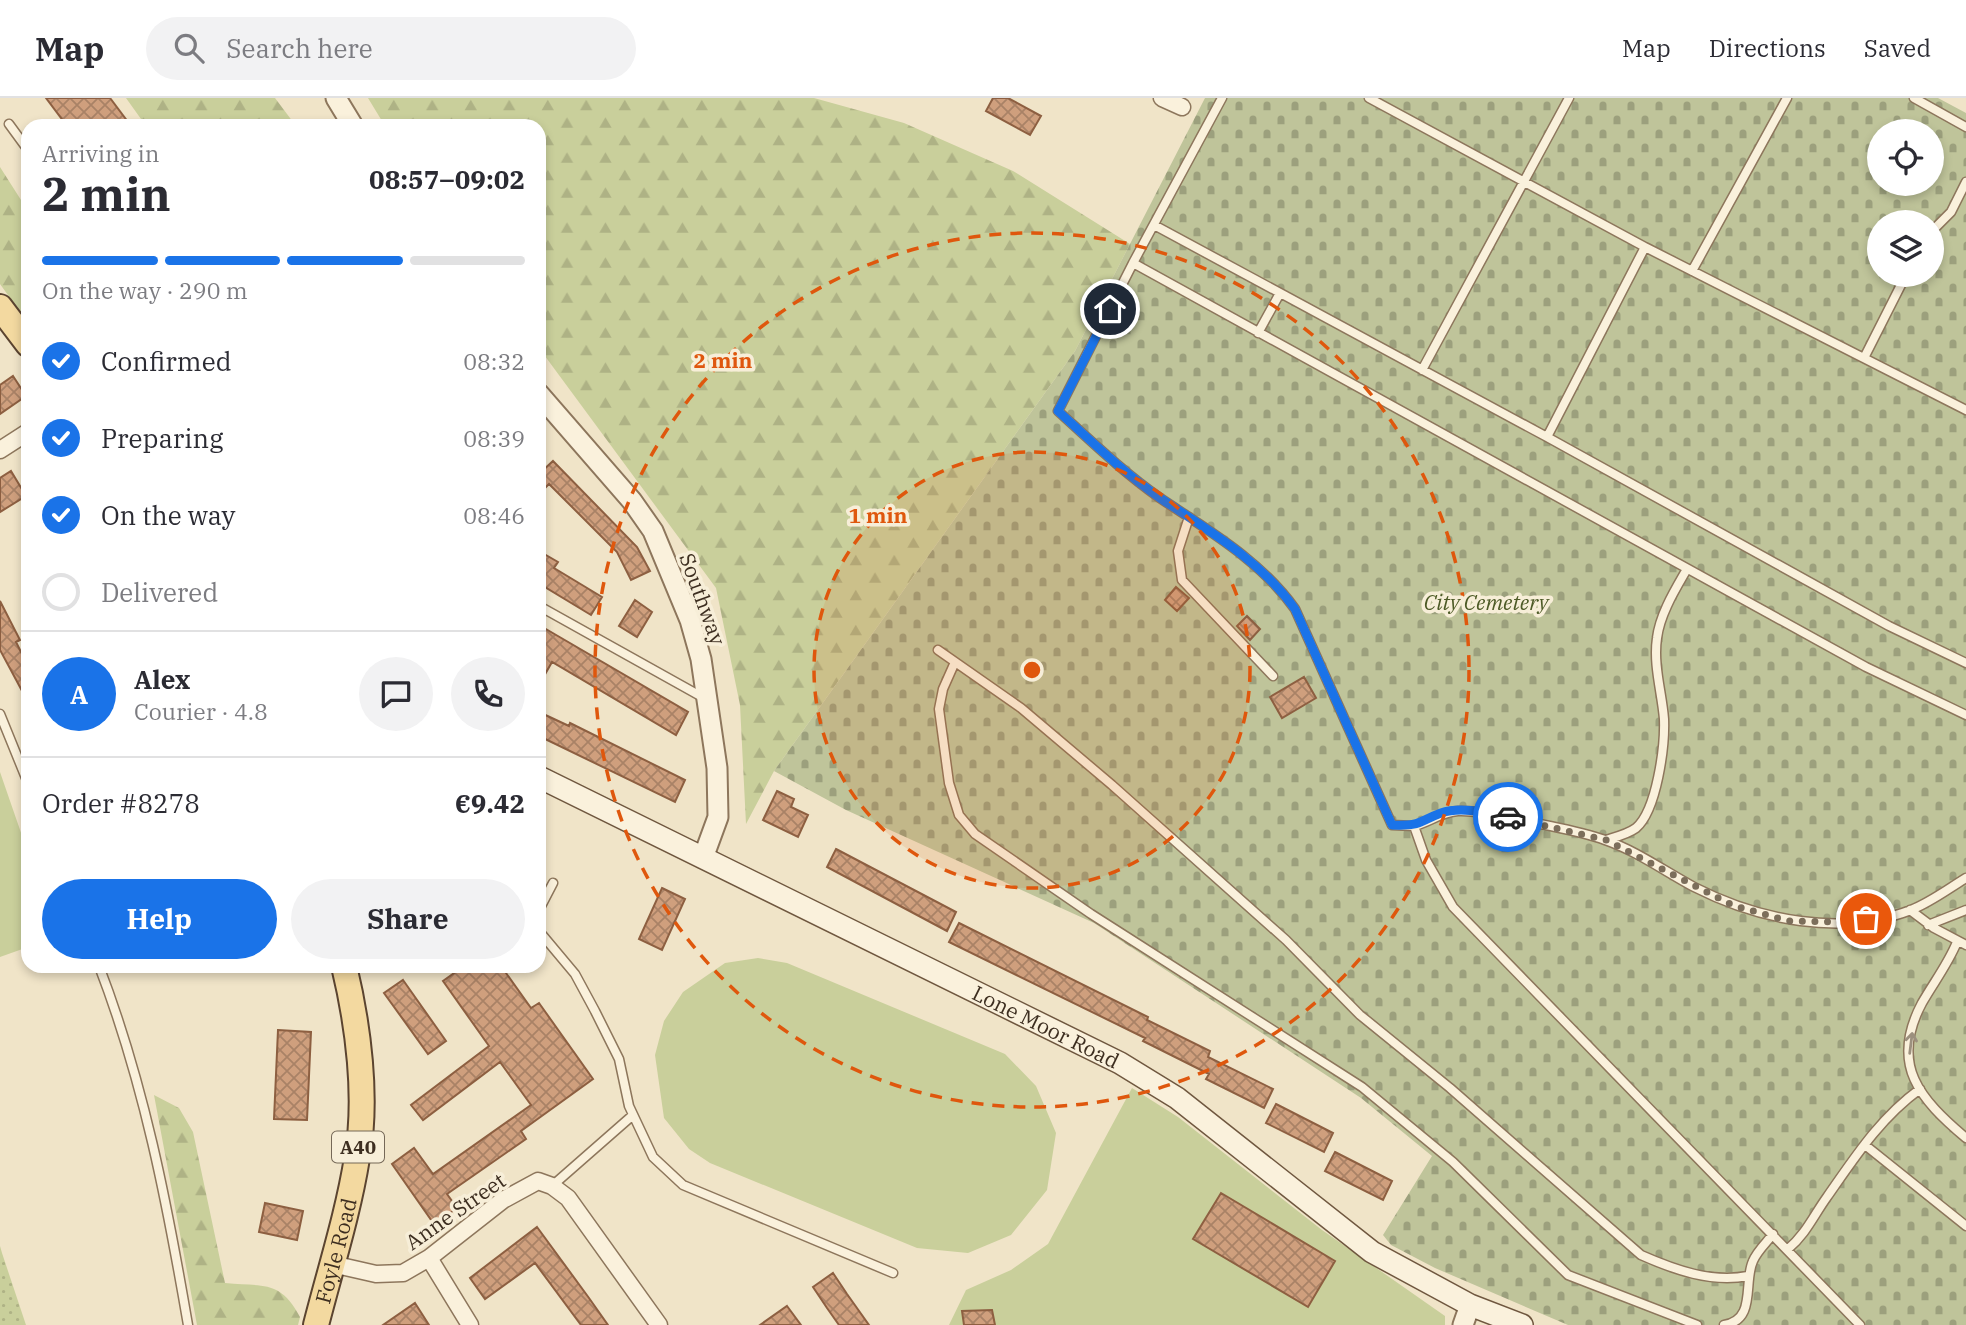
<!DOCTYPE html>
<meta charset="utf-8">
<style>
body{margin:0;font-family:"IBM Plex Serif",serif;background:#f2f2f3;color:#2b2b33;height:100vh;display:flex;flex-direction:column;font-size:26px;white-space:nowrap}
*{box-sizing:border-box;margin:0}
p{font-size:23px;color:#7c7c81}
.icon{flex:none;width:38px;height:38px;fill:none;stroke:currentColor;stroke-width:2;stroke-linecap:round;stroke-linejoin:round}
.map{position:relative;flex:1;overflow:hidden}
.side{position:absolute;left:21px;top:21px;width:525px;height:854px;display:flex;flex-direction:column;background:#fff;border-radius:21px;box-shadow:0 4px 10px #0003}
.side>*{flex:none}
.tools{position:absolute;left:1867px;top:21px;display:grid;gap:14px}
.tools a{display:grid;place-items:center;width:77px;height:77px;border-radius:50%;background:#fff;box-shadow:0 4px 10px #0003;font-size:35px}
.pin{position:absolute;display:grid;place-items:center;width:60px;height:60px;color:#fff;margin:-30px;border:4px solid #fff;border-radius:50%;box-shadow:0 2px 7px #0007}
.courier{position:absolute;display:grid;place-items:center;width:70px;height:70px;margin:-35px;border:5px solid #1a73e8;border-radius:50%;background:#fff;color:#222;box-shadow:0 2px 9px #0007}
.head em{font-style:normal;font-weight:700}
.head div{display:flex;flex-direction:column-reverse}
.head{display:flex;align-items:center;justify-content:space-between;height:119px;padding:0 21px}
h1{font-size:46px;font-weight:700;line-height:52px}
.bar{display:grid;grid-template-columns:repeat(4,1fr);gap:10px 7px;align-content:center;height:84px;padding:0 21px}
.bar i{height:9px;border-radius:5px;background:#e1e1e2}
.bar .selected{background:#1a73e8}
.bar p{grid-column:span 4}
.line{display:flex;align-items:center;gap:18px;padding:0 21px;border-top:2px solid #e1e1e2}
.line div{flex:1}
.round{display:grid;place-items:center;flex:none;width:74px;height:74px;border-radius:37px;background:#f2f2f3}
ol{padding:0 21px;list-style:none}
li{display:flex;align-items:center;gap:21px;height:77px}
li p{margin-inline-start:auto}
li .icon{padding:7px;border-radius:50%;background:#1a73e8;color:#fff;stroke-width:4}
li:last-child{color:#7c7c81}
li i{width:38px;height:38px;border:4px solid #e1e1e2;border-radius:50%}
.primary-button{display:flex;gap:14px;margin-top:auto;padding:14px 21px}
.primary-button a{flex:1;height:80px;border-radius:42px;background:#1a73e8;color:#fff;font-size:28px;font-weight:700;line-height:80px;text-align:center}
.primary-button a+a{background:#f2f2f3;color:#2b2b33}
header{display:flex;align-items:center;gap:42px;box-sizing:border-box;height:98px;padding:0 35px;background:#fff;border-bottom:2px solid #e1e1e2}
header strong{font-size:33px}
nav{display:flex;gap:38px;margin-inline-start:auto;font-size:24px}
.search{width:490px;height:63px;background:#f2f2f3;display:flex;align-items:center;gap:18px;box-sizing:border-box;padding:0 24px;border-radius:38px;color:#7c7c81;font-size:26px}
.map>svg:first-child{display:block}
</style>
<header>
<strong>Map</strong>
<div class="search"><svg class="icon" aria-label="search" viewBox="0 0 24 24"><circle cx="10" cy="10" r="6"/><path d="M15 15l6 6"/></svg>Search here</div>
<nav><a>Map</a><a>Directions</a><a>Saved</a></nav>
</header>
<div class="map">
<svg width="1966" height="1227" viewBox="0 0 1966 1227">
<defs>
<pattern id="forest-firs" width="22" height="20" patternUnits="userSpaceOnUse" patternTransform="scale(1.75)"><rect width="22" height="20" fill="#c9cf9b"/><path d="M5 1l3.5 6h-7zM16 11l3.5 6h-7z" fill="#aeb285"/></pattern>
<pattern id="cemetery-stones" width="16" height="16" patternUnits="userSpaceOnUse" patternTransform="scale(1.75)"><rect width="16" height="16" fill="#bfc49a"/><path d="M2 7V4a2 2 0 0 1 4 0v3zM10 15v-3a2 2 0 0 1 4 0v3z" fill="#9ca07d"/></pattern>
<pattern id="park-dots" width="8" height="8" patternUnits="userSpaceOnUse" patternTransform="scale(1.75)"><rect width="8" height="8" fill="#c9cf9b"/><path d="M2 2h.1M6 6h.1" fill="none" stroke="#aeb285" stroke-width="1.8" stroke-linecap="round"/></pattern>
<pattern id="building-cross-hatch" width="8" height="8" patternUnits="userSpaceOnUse" patternTransform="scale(1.75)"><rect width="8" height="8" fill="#cf9f7d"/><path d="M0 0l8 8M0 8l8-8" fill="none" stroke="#a98266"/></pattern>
</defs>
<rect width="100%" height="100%" fill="#f0e4c8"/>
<path fill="#c9cf9b" d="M0,674L28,755V849L0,859Z
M758,860L787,865L1005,956L1036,988L1056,1035L1047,1092L1011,1137L968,1155L917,1150L710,1065L689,1051L664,1020L655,957L664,923L683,894L725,865Z
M1132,990L1178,1019L1322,1132L1445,1218V1227H949L966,1192L1011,1172L1048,1146Z"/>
<path fill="url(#forest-firs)" d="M126,0H275L296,28H146Z
M368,0H814L904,25L1013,73L1130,146L1075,253L774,673L746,726L740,607L716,490L539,250V28H385Z
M0,69L28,113V225L0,186Z
M154,997L179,1010L193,1034L225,1185C263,1189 280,1181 300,1219L298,1227H197Z"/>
<path fill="url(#cemetery-stones)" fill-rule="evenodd" d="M1205,0H1938L1966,15V1227H1568L1435,1170L1391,1147L1383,1137L1432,1058L1361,1000L1094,825L846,712L774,673L1075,253ZM1880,33H1932V86H1880ZM1880,124H1932V177H1880Z"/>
<path fill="url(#park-dots)" d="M0,1148L2,1155L26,1227H0Z"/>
<path fill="url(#building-cross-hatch)" stroke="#8d5f41" stroke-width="2" d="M46,0H110L131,28H67Z
M993,0H1008L1041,18L1030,37L986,13Z
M13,278L26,298L0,316V287Z
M553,363L637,449L650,473L631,482L617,454L549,386L539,396V376Z
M11,373L26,398L0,414V380Z
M539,453L558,464L554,470L602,499L591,517L543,488L539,496Z
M1176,489L1189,500L1177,513L1165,502Z
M635,502L652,514L637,539L619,528Z
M0,503L20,542L16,544L28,568V604L0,552Z
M1247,518L1260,531L1250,542L1237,528Z
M539,527L688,614L676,637L552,564L539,587Z
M1304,579L1316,600L1282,620L1270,599Z
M539,614L569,628L570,625L685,682L675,704L539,638Z
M777,693L794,701L791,709L808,717L798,739L763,722Z
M836,751L956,814L947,833L827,769Z
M662,790L685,801L662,852L639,841Z
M959,825L1148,919L1147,922L1210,953L1208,959L1273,991L1264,1010L1206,981L1209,976L1143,943L1145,940L949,844Z
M464,868H501L531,910L539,905L593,981L521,1033L526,1041L447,1096L457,1110L434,1126L392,1066L414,1050L433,1076L531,1007L500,964L423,1022L411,1007L489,948L443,883Z
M403,882L446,943L428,956L384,895Z
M278,932L311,934L307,1022L274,1021Z
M1276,1006L1333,1035L1324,1054L1266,1025Z
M1335,1054L1392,1083L1383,1102L1325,1073Z
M1221,1095L1335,1163L1308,1209L1193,1141Z
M265,1105L303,1113L297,1142L259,1134Z
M537,1129L589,1200L608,1227H581L535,1165L485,1201L470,1180Z
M833,1175L847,1196L869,1227H839L827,1210L813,1189Z
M415,1205L429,1227H383Z
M787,1208L801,1227H760Z
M992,1212L995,1227H964L962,1213Z"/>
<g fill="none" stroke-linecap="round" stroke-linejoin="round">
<defs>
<path id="service" d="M1222,0L1133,165L1866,569L1966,617
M1369,0L1645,149L1966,312
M1914,0L1966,29
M9,26L28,52
M1154,127L1547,339L1889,528L1966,565
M1932,133L1951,114L1966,84
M1133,165L1058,313C1091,343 1123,374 1160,400C1209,433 1260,462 1295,511L1392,727L1414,728
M1692,173L1787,0
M1258,235L1280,195
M1864,260L1906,177
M1422,272L1569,0
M1547,339L1645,149
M1189,419L1178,453L1182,482L1273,578
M539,508L704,600
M938,552L1021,610L1112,687L1286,842L1360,917L1450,990L1641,1157C1675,1172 1711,1185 1748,1178
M955,564L943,591L939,611L949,685L959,717L975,736L1091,816L1362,989L1453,1064L1568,1177L1697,1227
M0,616L28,685
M1606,742C1616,739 1628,736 1636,730C1657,712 1665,648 1664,621C1662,595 1653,567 1657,540C1660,516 1675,492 1687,471
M539,812L553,785
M1910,812L1934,830L1966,847
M1928,827L1966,812
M539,833L575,876L595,913L619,961L629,1008L653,1059L683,1087L893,1175
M1957,844C1948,866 1934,884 1922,905C1889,967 1920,1001 1966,1040
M99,868C144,985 167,1105 188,1227
M1865,1047L1966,1128
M552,1088L633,1017
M1788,1151C1806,1136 1814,1117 1827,1099C1855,1059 1880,1020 1920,991
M1724,1227C1757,1222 1743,1184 1753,1163C1757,1153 1767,1144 1773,1136
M1860,1227L1453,809L1426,762L1414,728C1430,724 1441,714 1458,713C1481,712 1505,719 1527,723C1553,729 1580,733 1605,742C1637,753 1664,773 1694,789C1759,822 1841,839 1911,812C1931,804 1948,791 1966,780"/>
<path id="minor" d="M1162,0L1182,9
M0,352L28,334
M429,1160L470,1227
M332,1166L376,1176L403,1175L429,1160L503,1102L538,1083L552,1088L568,1100L659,1227"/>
<path id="tertiary" d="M336,0L353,28
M539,296L632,403L653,433L690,522L701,561L717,670L718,719L703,760
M1463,1227L1470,1207"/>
<g id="secondary">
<path id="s1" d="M539,679L1120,965L1177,1000L1372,1154L1470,1207L1522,1227"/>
</g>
<g id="primary">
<path d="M0,209L28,246"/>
<path id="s2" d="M316,1227C330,1172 348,1116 357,1060C368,1000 358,926 344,868"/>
</g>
</defs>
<use href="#service" stroke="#8d765c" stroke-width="11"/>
<use href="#minor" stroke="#8d765c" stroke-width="19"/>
<use href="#tertiary" stroke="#8d765c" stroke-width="23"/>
<use href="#secondary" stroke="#6f573f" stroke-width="24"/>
<use href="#primary" stroke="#5b4430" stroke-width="28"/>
<use href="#service" stroke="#faf1dc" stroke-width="8"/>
<use href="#minor" stroke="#faf1dc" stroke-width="16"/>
<use href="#tertiary" stroke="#faf1dc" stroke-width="19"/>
<use href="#secondary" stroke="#faf1dc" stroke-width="21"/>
<use href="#primary" stroke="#f3d9a0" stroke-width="24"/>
</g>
<defs><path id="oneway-shaft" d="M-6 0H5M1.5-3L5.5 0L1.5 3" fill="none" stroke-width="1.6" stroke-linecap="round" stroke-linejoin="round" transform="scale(1.75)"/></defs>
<use stroke="#9c907e" href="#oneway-shaft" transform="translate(1911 945) rotate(-83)"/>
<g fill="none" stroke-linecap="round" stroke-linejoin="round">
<path stroke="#7c6e5b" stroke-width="7" stroke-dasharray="0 12.6" d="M1508,719L1606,742L1732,807L1788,823L1841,824L1866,821"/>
<path stroke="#1a73e8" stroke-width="9" d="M1110,211L1058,313C1091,343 1123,374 1160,400C1209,433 1260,462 1295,511L1392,727C1422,728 1417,724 1441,715C1461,708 1488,715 1508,719"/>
</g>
<circle cx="1032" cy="572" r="218" fill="#df570d" fill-opacity=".12"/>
<g fill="none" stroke="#df570d" stroke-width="3.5" stroke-dasharray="12 9">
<circle cx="1032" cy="572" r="218"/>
<circle cx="1032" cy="572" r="437"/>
</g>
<g text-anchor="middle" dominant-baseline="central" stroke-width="7" stroke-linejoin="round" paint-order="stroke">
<rect fill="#f7eed8" stroke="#756857" stroke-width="2" x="332" y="1033.5" width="52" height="31" rx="5"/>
<g font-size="19" font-weight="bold" fill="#3d2e20">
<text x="358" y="1049">A40</text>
</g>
<g font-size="21" fill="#3d2e20" stroke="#f7eed8">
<text transform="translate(703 501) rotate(70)">Southway</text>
<text stroke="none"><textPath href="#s1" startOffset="565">Lone Moor Road</textPath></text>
<text transform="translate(455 1113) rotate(-35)">Anne Street</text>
<text stroke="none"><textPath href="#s2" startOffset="77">Foyle Road</textPath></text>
</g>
<g font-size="21" font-style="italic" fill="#4d5a26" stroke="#f7eed8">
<text x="1486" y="504">City Cemetery</text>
</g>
</g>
<circle cx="1032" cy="572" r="10" fill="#df570d" stroke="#f7eed8" stroke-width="3.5"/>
<g font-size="21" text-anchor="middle" font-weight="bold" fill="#df570d" stroke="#f7eed8" stroke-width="7" stroke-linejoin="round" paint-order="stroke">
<text x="723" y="270">2 min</text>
<text x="878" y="425">1 min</text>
</g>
</svg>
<div class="tools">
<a><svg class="icon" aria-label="locate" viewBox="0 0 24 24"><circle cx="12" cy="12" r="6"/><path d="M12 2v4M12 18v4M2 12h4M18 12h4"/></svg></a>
<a><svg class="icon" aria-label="layers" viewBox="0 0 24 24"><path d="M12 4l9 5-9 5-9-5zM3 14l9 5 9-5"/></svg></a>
</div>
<div class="pin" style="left:1866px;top:821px;background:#ea580c"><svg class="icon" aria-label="bag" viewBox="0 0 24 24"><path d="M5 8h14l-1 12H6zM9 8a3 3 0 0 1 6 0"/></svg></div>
<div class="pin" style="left:1110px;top:211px;background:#1f2937"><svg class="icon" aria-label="home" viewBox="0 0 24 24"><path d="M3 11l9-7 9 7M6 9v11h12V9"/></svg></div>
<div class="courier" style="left:1508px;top:719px"><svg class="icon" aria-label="car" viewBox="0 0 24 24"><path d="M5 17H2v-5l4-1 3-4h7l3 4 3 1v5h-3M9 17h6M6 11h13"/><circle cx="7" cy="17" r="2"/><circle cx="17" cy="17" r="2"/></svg></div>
<section class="side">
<div class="head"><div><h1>2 min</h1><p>Arriving in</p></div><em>08:57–09:02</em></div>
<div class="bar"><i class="selected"></i><i class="selected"></i><i class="selected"></i><i></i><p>On the way · 290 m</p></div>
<ol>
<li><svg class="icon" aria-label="check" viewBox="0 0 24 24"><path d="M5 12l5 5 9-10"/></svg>Confirmed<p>08:32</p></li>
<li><svg class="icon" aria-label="check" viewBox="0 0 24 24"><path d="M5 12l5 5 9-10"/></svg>Preparing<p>08:39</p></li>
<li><svg class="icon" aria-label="check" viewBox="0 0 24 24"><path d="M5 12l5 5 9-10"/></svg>On the way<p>08:46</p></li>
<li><i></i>Delivered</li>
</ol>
<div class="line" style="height:126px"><b class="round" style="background:#1a73e8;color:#fff">A</b><div><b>Alex</b><p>Courier · 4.8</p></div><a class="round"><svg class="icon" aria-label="chat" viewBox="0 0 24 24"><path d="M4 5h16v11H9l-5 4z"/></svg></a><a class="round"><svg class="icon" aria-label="phone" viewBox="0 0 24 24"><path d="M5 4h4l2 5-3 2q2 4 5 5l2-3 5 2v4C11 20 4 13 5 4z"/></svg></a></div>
<div class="line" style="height:91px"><div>Order #8278</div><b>€9.42</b></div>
<div class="primary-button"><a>Help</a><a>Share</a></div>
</section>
</div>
